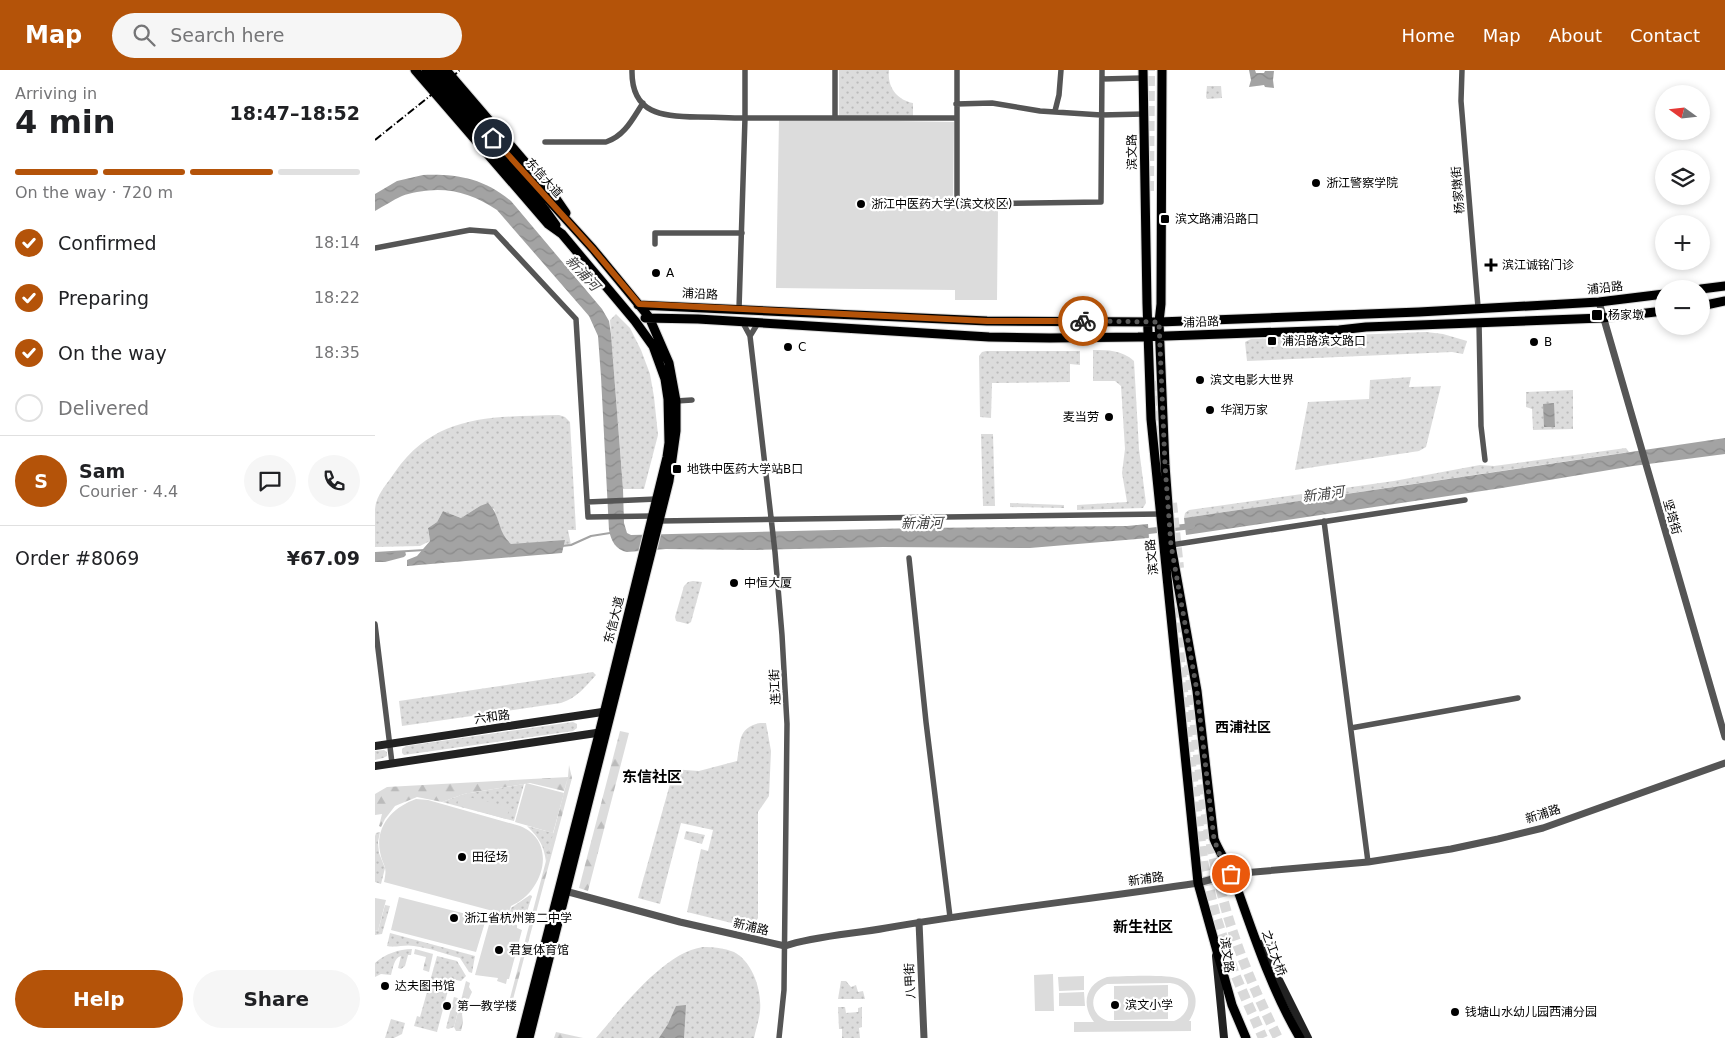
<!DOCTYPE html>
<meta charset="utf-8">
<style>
body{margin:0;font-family:"DejaVu Sans","Noto Sans SC",sans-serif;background:#f6f6f6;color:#202124;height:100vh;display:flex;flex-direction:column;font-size:19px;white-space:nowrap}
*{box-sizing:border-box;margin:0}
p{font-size:16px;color:#757577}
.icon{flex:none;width:28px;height:28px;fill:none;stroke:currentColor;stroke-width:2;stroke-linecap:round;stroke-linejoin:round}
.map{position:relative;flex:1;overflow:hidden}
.sheet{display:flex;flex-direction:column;background:#fff;width:375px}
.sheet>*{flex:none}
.needle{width:32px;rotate:285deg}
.fabs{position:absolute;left:1280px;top:15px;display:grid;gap:10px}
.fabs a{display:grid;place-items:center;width:55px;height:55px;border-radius:50%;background:#fff;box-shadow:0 2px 8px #0003;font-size:25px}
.pin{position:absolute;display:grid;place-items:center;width:42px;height:42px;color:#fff;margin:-21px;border:2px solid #fff;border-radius:50%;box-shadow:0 1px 5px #0007}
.courier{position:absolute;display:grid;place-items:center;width:50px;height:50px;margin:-25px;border:4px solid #b45309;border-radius:50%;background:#fff;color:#222;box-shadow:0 1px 6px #0007}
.headline em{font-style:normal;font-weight:700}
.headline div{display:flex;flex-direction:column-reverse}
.headline{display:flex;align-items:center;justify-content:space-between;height:85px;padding:0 15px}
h1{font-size:32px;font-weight:700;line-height:38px}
.bar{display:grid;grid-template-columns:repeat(4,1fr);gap:8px 5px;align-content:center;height:60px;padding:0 15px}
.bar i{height:6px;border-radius:4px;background:#e0e0e0}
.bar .active{background:#b45309}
.bar p{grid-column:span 4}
.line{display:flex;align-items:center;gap:12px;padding:0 15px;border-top:1px solid #e0e0e0}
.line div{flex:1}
.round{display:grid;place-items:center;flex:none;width:52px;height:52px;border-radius:26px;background:#f6f6f6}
ol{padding:0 15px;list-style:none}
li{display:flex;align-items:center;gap:15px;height:55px}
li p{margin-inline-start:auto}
li .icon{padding:5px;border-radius:50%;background:#b45309;color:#fff;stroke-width:4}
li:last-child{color:#757577}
li i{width:28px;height:28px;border:2px solid #e0e0e0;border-radius:50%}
.action{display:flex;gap:10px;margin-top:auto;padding:10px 15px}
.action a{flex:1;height:58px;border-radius:30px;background:#b45309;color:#fff;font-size:20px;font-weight:700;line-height:58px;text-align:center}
.action a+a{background:#f6f6f6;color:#202124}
header{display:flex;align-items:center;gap:30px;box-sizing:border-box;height:70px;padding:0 25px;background:#b45309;color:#fff}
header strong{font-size:24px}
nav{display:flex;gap:28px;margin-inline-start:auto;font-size:18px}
.search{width:350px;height:45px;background:#f6f6f6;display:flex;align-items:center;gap:12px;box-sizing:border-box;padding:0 18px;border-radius:28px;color:#757577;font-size:19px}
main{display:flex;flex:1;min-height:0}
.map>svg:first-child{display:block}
</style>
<header>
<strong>Map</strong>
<div class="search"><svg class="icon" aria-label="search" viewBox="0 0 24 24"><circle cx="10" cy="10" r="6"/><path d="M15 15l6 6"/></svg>Search here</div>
<nav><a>Home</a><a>Map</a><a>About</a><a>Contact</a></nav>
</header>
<main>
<section class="sheet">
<div class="headline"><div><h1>4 min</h1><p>Arriving in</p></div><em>18:47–18:52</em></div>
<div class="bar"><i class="active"></i><i class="active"></i><i class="active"></i><i></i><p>On the way · 720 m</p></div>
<ol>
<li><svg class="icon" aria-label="check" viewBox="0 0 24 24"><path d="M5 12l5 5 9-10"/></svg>Confirmed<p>18:14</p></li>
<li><svg class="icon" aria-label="check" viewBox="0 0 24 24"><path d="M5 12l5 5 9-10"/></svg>Preparing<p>18:22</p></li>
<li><svg class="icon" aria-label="check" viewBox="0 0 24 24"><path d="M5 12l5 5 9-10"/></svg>On the way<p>18:35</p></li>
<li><i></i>Delivered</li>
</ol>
<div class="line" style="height:90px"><b class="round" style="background:#b45309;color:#fff">S</b><div><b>Sam</b><p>Courier · 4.4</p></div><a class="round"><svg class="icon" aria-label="chat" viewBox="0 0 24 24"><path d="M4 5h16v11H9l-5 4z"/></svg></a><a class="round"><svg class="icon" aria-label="phone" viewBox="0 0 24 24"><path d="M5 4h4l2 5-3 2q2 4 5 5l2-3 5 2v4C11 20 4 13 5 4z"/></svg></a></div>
<div class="line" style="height:65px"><div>Order #8069</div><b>¥67.09</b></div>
<div class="action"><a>Help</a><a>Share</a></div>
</section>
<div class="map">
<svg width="1350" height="968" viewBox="0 0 1350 968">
<defs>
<pattern id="grass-dots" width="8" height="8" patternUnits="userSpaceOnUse" patternTransform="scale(1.25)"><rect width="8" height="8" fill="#dcdcdc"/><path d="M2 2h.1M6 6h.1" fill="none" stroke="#bbb" stroke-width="1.8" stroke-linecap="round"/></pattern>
<pattern id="forest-firs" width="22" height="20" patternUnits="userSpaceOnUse" patternTransform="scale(1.25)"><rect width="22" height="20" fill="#dcdcdc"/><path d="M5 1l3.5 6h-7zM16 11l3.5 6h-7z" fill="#bbb"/></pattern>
<pattern id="water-waves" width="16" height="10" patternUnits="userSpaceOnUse" patternTransform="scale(1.25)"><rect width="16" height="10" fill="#a3a3a3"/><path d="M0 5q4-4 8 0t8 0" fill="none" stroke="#8b8b8b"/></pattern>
</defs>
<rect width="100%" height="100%" fill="#fff"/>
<path fill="url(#grass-dots)" d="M464,0H514C512,17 522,30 538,33V47L464,46Z
M832,16H846L847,28L832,29L831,27Z
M241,244L255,258L266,280L275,304L279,327L283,365L269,419H248L235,250Z
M1051,262L1068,264L1092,271L1088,284L1077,282L872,291L870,272L876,269Z
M718,280C733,280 747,280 759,291L764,379L771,433L768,438L702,440V435L752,432L747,403L750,379L746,316L740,311H718Z
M611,281H705V295L695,294V312L617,313L616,348L605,347L604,286L607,282Z
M1036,307L1034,317L1066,316L1051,377L1044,381L920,400L933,332L994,329L995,310Z
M1198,320V359L1158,360L1157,339L1151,337V322Z
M184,345L190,347L195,352L201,460H193L196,475L136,474L128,467L119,439L105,436L86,448L68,441L62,452L53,458L55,471L45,476L0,477C0,465 0,452 0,439C1,425 12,414 20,402C61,343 119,347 184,345Z
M606,364H618L620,436H608Z
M1251,378L1254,382L809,448L810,443L814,440L1019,411L1105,395L1119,396Z
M635,433L689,435V438L635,437Z
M318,511L327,512L316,552L313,554L301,551L300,547L309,516L313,512Z
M218,602L221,605C210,617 202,628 186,633L27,656L24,631Z
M198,652L202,654V658L198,661L36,684L29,685L27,683V679L31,676Z
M385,653H391L396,681L394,726L383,742V848L379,855L373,857L312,842L326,779L333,781L338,760L306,753L285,834L263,828L295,714L296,699L324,701L362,691C366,672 362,658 385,653Z
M9,680L12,682V686L8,688L0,690V681Z
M149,714L139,751L67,732L89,724Z
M152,756L179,763L171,792C169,775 164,768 152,756Z
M311,761L330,765L327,774L309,769Z
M5,762L3,772L4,783L10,798L6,814L0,812V766L1,763Z
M155,825L157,826L149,851L134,847L136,838Z
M10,835L15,836L7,864L0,865V860L3,861Z
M15,863L100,886L97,903L94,902L85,888C70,884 55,878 39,876C30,874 21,878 12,876Z
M328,877C338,877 349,878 359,882C378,892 387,921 385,941C384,950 381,959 379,968H221C246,939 289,882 328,877Z
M37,879L36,885H33L30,896L26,899L23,898L26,886C19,888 18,898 16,905L6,904L0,907V893C10,884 24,879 37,879Z
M62,886L82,891L91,906L86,911L76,909L62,962L39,956L42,946L45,947Z
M466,911H471L476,917L481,915L483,922L488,921L490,929H463Z
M79,927L86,929L79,957L73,959L71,958Z
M463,937H470L471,943L483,942V938L487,937V957L484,958L485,968H467V959H464Z
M16,949L30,953L27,964L19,968H10Z"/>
<path fill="url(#forest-firs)" d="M245,661L254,663L213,821L204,818Z
M194,695L197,708L137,933L134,932L193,707L189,721L155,713L89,724L67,732L42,727L20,736L10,749L6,757L4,756L7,744L0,745V724L12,717L193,707Z
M40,879L58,884L54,902L48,900L51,887L39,884Z
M91,911L95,913L94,917L97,922L87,944L88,952L86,961H81L79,957Z
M181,962L208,968H179Z"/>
<path fill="#dcdcdc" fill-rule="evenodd" d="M404,49L579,52L578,137L623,138L622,230H580V220L401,218Z
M151,713L189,723L178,763L140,752Z
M85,725L135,737L131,749L82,735Z
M41,729L53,730L145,756C184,772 168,823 136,836L133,845L9,812C13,794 8,798 5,782C0,756 18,737 41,729Z
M24,827L111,849L101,882L16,860Z
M0,828L11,830L3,861L0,860Z
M120,850L142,855V858L147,860L134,909H132L131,914L122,911L123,908L100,905L115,851L119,852Z
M678,904L679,941H660L659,905Z
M709,906V920L684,921L683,907Z
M732,907C745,906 795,904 805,909C812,912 818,918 820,926C822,935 819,943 814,951H816V961L699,962V952H719C706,935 710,914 732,907ZM795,913C817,915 820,943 799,951H733C714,945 713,922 732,914Z
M793,915V949L739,950V916Z
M709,922L710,936H684V923Z"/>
<path fill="url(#water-waves)" d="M874,0H880L881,3H889L890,1H899L898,10L899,18L890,17L889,15L874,17L876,10Z
M48,105C82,104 108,108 136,131L227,239L234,251L236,264L248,419L249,453L252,463L256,465L543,458L752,456L773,454L774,468L655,478L508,477L378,480L291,479L252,482C241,480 236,471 234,460L226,307L223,266L214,246L122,140C97,123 72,116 42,122C37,123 31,124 27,126C18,130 9,136 0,141V124L22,111Z
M1179,333L1180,357H1169L1168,334Z
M1350,368V384L1258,396L1127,418L811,465L809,448Z
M113,433C126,445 122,462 136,474L190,470L187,483L32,496V490L42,486L55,471L53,458L62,452L68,441L86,448L105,436Z
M30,481L31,485L29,487L10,492H0V483Z
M311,935L309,968H284L293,954L301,936Z"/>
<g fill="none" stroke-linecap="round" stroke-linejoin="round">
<path stroke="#a3a3a3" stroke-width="2" d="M187,476L196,475L216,466L235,463
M0,483L50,480"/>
<path stroke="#a3a3a3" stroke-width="6" d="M765,462L817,456"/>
<path stroke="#d9d9d9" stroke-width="10" stroke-dasharray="10 5" stroke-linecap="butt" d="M774,121L775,0
M778,311L786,393
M797,433L804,498
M796,493L812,662L829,796L840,843L859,902L888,968
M814,595C821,668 827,744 845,816C857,869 879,920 903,968"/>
<defs>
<path id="primary" d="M40,0L173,154L187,164L260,251L278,276L290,309L293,329L294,373L292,387L224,664L146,968
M51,0L171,141L181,155
M61,0L130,82L218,179L274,247L294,293L301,331V361L294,411L154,968
M71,0L180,127L191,143
M768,0L772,234L776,349L823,813L857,935L871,968
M787,0L786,234L784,252L790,395L796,475L822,621L839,769C844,782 853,794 858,807C878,862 895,917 925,968
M1326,219L1350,216
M263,235L612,251L784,252L1044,242L1224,232L1289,224
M1326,236L1350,231
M270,248L323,249L614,267L675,268L763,267L964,260L991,257L1227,248L1289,241"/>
</defs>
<use href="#primary" stroke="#dbdbdb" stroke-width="11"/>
<path stroke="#555" stroke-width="5.5" d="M257,0C256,44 288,47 323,47C338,47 354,48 370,48L364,239
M370,0V48H582
M582,0V134L726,132L727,0
M1087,0L1086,31L1103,237
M727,9L768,8
M581,34L617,33L665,41L726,45L769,44
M680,41L684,25L686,0
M460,48V0
M170,72H231C250,66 258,48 268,33
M280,174V163H367
M0,178L95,160L120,162L201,249L213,447L277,446
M368,253L375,266L400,482L407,565L412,654L409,920L404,968
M1104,253L1106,356L1110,390
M375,266L383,253
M301,331L317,330
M212,432L282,429
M283,451L785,444
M949,451L993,792
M796,475L1090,430
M534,488L551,652L575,847
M0,554L17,693
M976,658L1143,628"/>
<path stroke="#555" stroke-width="7" d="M1224,232L1350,667
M190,821L305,852L410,876C439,866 479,864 511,858C614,840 719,829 823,813L856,804L993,792L1076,779L1123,769L1168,758L1350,693
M544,852L549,968"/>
<path stroke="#222" stroke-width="8" d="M0,676L234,641
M0,696L228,662
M886,874L933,968
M841,886L849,968"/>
<use href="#primary" stroke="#000" stroke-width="9"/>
<path stroke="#000" stroke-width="2" stroke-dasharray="8 2.5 1 2.5" stroke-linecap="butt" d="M0,70L66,17L85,0"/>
</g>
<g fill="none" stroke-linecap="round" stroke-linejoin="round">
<path stroke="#595959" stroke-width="5" stroke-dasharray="0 9" d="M708,251L784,252L790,395L796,475L822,621L839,769L844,783L856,804"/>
<path stroke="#b45309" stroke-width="6" d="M118,68L218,179L264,234L612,251H708"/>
</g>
<g fill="#000" stroke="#fff" stroke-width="2">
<circle cx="941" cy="113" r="5"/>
<circle cx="486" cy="134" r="5"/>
<rect x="785" y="144" width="10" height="10" rx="2.5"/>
<path d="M1113.5 187.5h5v5h5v5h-5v5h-5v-5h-5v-5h5z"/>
<circle cx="281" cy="203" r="5"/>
<rect x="1216" y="239" width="12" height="12" rx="2.5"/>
<rect x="892" y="266" width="10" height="10" rx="2.5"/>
<circle cx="1159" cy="272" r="5"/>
<circle cx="413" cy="277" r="5"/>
<circle cx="825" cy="310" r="5"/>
<circle cx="835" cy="340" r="5"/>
<circle cx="734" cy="347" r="5"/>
<rect x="297" y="394" width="10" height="10" rx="2.5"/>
<circle cx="359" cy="513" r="5"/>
<circle cx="87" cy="787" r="5"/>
<circle cx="79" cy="848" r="5"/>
<circle cx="124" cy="880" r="5"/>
<circle cx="10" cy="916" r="5"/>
<circle cx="740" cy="935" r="5"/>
<circle cx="72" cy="936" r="5"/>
<circle cx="1080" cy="942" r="5"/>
</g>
<g text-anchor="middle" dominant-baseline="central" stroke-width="4.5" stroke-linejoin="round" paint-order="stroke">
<g font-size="12" fill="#000" stroke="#fff">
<text transform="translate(757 82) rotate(-91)">滨文路</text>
<text transform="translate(169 108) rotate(48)">东信大道</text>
<text transform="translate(1083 120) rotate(-95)">杨家墩街</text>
<text transform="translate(1230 218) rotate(-6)">浦沿路</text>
<text transform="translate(325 224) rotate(3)">浦沿路</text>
<text transform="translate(826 252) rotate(-2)">浦沿路</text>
<text transform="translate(1297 447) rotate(74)">坚塔街</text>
<text transform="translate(777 487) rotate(-96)">滨文路</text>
<text transform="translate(239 550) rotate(-76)">东信大道</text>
<text transform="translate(400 617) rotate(-93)">连江街</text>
<text transform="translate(117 647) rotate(-8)">六和路</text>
<text transform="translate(1168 744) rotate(-18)">新浦路</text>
<text transform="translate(771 809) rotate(-8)">新浦路</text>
<text transform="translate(376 857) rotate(13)">新浦路</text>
<text transform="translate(899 883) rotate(69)">之江大桥</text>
<text transform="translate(852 885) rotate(82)">滨文路</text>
<text transform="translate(535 911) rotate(-93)">八甲街</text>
</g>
<g font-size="12" fill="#000" stroke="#fff" text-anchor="start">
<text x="951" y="113">浙江警察学院</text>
<text x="496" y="134">浙江中医药大学(滨文校区)</text>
<text x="800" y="149">滨文路浦沿路口</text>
<text x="1127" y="195">滨江诚铭门诊</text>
<text x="291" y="203">A</text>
<text x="1233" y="245">杨家墩</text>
<text x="907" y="271">浦沿路滨文路口</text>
<text x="1169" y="272">B</text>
<text x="423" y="277">C</text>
<text x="835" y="310">滨文电影大世界</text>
<text x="845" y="340">华润万家</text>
<text x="724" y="347" text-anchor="end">麦当劳</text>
<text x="312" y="399">地铁中医药大学站B口</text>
<text x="369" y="513">中恒大厦</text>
<text x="97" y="787">田径场</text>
<text x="89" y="848">浙江省杭州第二中学</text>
<text x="134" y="880">君复体育馆</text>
<text x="20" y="916">达夫图书馆</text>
<text x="750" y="935">滨文小学</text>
<text x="82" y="936">第一教学楼</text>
<text x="1090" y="942">钱塘山水幼儿园西浦分园</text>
</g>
<g font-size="14" font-style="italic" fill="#444" stroke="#fff">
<text transform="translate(208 203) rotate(47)">新浦河</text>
<text transform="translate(948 424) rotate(-8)">新浦河</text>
<text transform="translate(547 453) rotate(-1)">新浦河</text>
</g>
<g font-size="14" font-weight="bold" fill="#000" stroke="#fff">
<text x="868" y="657">西浦社区</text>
</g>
<g font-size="15" font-weight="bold" fill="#000" stroke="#fff">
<text x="277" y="707">东信社区</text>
<text x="768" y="857">新生社区</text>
</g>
</g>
</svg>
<div class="fabs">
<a><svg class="needle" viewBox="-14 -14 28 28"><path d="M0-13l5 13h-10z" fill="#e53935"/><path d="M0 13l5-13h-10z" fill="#757577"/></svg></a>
<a><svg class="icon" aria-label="layers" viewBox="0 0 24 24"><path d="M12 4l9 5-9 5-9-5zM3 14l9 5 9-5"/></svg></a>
<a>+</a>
<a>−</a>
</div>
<div class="pin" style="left:856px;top:804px;background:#ea580c"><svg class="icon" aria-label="bag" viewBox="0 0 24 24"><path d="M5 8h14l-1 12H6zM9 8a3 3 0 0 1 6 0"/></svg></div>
<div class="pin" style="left:118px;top:68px;background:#1f2937"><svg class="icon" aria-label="home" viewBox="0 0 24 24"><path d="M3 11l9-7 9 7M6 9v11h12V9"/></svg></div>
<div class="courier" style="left:708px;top:251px"><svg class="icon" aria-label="bike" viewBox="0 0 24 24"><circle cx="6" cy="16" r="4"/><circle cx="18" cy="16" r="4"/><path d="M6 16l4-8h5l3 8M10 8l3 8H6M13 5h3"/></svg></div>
</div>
</main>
